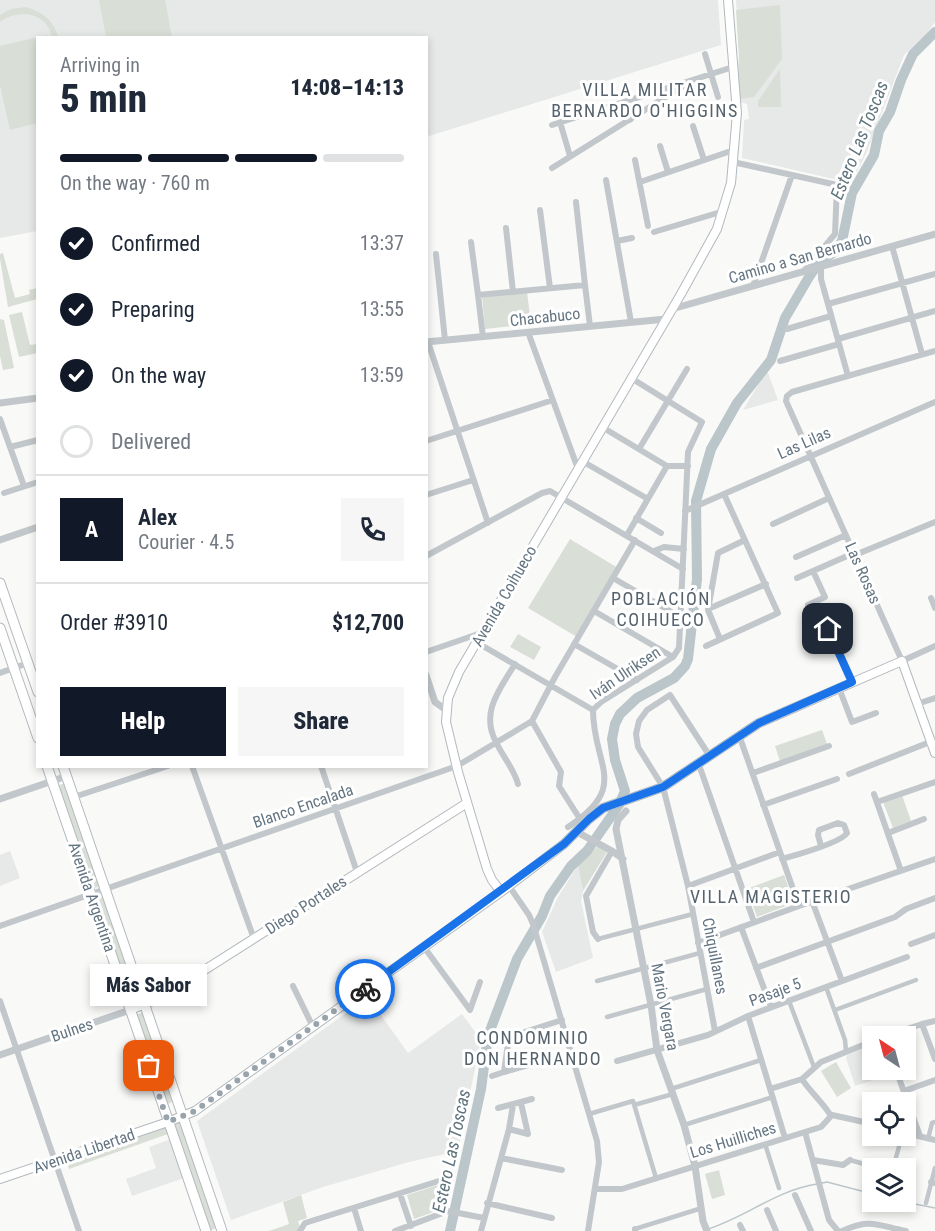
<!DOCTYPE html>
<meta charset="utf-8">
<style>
body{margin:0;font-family:"Roboto Condensed",sans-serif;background:#f6f6f7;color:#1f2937;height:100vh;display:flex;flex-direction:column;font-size:22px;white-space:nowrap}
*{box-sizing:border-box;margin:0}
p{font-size:20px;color:#747a83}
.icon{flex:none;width:33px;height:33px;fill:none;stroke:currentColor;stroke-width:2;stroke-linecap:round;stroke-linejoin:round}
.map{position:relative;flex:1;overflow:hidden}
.side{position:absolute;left:36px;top:36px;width:392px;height:732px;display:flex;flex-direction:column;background:#fff;border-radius:0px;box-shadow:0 3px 9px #0003}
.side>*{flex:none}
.needle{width:39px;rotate:324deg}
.buttons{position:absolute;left:862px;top:1026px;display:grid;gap:12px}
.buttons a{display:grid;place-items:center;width:54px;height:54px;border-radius:0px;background:#fff;box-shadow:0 3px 9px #0003;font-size:30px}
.pin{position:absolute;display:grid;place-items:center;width:51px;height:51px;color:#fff;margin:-26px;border-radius:12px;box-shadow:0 3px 9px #0006}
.courier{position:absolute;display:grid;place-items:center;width:60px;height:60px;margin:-30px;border:4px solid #1a73e8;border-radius:50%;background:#fff;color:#222;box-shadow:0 2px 8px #0007}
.bubble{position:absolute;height:42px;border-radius:0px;background:#fff;box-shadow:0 3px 9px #0003;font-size:20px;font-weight:800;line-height:42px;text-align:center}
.head em{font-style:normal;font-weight:800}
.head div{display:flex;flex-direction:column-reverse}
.head{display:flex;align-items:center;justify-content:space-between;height:102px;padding:0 24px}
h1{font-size:39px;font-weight:800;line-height:45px}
.bar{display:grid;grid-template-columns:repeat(4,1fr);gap:9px 6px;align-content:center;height:72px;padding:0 24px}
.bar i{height:8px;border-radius:4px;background:#e0e1e3}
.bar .on{background:#111827}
.bar p{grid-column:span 4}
.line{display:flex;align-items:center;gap:15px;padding:0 24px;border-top:2px solid #e0e1e3}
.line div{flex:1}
.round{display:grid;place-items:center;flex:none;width:63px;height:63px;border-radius:0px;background:#f6f6f7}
ol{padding:0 24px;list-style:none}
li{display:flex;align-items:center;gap:18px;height:66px}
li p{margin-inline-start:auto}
li .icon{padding:6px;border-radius:50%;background:#111827;color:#fff;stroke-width:4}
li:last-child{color:#747a83}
li i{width:33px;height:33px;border:3px solid #e0e1e3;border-radius:50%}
.button{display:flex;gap:12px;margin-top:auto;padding:12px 24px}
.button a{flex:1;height:69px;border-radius:0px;background:#111827;color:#fff;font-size:24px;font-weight:800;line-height:69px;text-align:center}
.button a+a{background:#f6f6f7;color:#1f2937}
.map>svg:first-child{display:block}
</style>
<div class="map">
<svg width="935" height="1231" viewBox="0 0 935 1231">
<rect width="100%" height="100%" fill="#f9f9f7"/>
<path fill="#e7e8e8" d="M0,0H718L721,45L426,137V38H38L37,231L0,238Z
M736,0H935V22L927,33L904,55L867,152L851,183L742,158L744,120L749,119L747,104L740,102L737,95L739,56Z
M767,370L778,400L743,410Z
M10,851L20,878L0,886V855Z
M578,865L583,891L581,901L593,958L556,972L542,932L558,897Z
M368,997L408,1053L462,1014L481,1040L458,1151L409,1162L323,1187L231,1220L197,1121Z
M873,1045V1070H890L891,1074L855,1086L846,1058L847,1055Z
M171,1139L184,1178L132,1196L126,1179L156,1168L149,1147Z"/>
<path fill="#d9ded6" d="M99,0H165L172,37H106Z
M780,5L782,59L754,97L738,99L739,56L736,10Z
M26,7C42,12 54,20 58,37H52C47,12 18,8 0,22V15L11,9Z
M47,35L48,37L38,38L37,123L10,130L0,85V46Z
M780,69L781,107H758V101Z
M3,253L15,298L30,294L29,290L37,288V299L8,307L0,259V254Z
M527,292L531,324L485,329L482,296Z
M22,312L30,345L37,344V353L19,357L9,315Z
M0,319L4,320L14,368L3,370L0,356Z
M570,539L618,568L577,637L528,608Z
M518,634L541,647L534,660L510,647Z
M822,730L827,744L780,761L775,746Z
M66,783L101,886L92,889L56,786Z
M902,795L911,821L893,828L883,802Z
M598,846L607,852L583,891L578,865Z
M784,875L794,903L757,917L747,889Z
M105,896L140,1001L131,1003L96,899Z
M144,1012L174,1101L166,1105L136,1015Z
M836,1062L851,1088L837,1097L821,1071Z
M181,1119L219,1227L209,1231L171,1122Z
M166,1127L168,1134L69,1169L67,1162Z
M719,1170L725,1195L712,1199L705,1174Z
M444,1183L442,1209L414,1219L407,1195Z
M301,1195L307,1218L298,1221L301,1231H269L289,1224L283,1202Z"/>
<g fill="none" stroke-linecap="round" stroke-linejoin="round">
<path stroke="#bac6ca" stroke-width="1.5" d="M822,1183L827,1182L873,1194
M905,1202L935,1208
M708,1229C746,1217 777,1190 817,1184"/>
<path stroke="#bac6ca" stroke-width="10" d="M450,1231L481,1089L488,1036L517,959L542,916L550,896L571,866L587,851L619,805L625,791L615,760L612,739L615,724L620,714L637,698L674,678L685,666L688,659L697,579L696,501L711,449L737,403L771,360L785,318L809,277L820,261L833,253L842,241L852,193L874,155L879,131L890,112L901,80L913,54L935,32"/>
<defs>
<path id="secondary" d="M501,892L492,880L487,869L458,772L446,722L448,698L459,672L681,294L717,229L731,183L737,113L728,0
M130,1010L162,997L467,803
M0,1179L168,1122L195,1111L501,892L564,844L589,819L603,808L663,787L759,723L902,661L935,753"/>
<path id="primary" d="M0,583L38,692
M0,628L38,738
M47,766L206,1231
M63,766L222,1231"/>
</defs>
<use href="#secondary" stroke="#b2b9be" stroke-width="10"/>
<use href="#primary" stroke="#b4b9bd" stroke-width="11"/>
<path stroke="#c2c7cb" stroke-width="4.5" d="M598,939L693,914
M597,981L700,953
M826,987L845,1040L846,1051
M789,1001L814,1067
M835,1010L916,980
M607,1017L707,989
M671,1089L761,1060
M634,1105L673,1094
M589,1114L633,1101L656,1178
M684,1125L773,1097
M928,1139L932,1123L935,1122
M765,1144L779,1188
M850,1160L878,1168
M893,1168L902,1136
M926,1203L935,1168
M635,1229L702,1208"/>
<path stroke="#c2c7cb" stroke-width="6" d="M705,54L718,97
M624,102L630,120
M560,122L570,156
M552,125L733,67
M693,126L704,160
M660,146L668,172
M635,160L648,226
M733,162L837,185L835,234L804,271
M552,168L688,83
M606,180L631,322
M640,182L728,152L734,154
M576,202L585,285
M540,210L550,288
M506,228L513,292
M654,232L724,211
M617,241L632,238
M471,242L478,295
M892,246L922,354
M436,254L445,340
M821,266V279L848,376
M753,286L792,175
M828,304L935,274
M787,329L831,316
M528,332L578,469
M483,337L478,295L585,285L590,326
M838,339L935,311
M428,342L488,523
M935,351L792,392L787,396L786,401L902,661L935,646
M780,361L839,344
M0,419L24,486
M602,427L667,466H688
M426,441L553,400
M10,447L38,440
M639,449L687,369
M582,461L648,499
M4,493L38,482
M426,495L473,480
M685,511L935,402
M636,518L661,533
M773,524L829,498
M627,535L667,466
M654,551L664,547L684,549
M855,555L935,522
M426,556L542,493L550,491L683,569
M796,557L846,535
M613,578L680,617
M797,578L854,553
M931,598L935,608
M808,605L825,597L813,571
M708,609L766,584
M594,611L673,657
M828,629L852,682
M720,639L708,610L718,553L745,540
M476,642L593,710
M574,644L637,680
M706,646L778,613L724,494
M426,652L481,633
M515,664C500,689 480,712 496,742C503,757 514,769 518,784
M0,673L28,663
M839,688L852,722L876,713
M917,704L935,698
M532,721L561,772L559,786L580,819
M739,735L799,906
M709,755L670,695L647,710L639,721L636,734L638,747L663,787L688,886L715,1031
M698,762L754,922
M192,766L254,939
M321,766L357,872
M753,773L829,746
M849,774L935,740
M874,794L901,871
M74,797L168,766
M877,802L935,782
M763,805L837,779
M568,827C631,786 593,766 593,710L601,702L673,657L679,648L688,452L702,422L631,378
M888,833L924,819
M782,859C796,855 841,843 847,833L844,825L838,823L819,830L818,835L821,846
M509,886L529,915L533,924L597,1141L599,1162L588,1231
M688,886L780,852
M812,901L842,981
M0,926L457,766L532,721L555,677L635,540
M741,927L771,1007
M598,939L593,932L586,896L612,851
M698,943L799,906L935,859
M911,944L935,935
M424,947L470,1010L480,982
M756,968L895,917L906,909L935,898
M293,986L313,1027
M0,1001L79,1231
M748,1016L785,1138
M922,1024L935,1059
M886,1036L922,1024L935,1021
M549,1059L504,1072L509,1037L562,1020
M617,1061L708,1035L748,1016L907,957
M896,1070L920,1136
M492,1076L504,1072
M802,1079C810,1092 823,1102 831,1116
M770,1089L802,1079L821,1062L873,1041
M904,1091L935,1080
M498,1108L532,1099
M509,1129L528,1134L521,1103
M805,1132L829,1220L838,1231
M906,1133L935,1140
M501,1158L562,1170
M813,1160L843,1165L850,1160
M931,1182L935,1183
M595,1189H622L821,1127L832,1115L873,1124
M400,1194L411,1226
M795,1195L811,1231
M487,1203L552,1218
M354,1208L361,1231
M767,1210L776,1231
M740,1225L743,1231
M635,1229V1231
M300,1231L305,1223L439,1181
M395,1231L448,1211L484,1218
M481,1231L509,1129L513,1105
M842,1231C870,1218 877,1225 906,1231"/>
<path stroke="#c2c7cb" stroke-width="7" d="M672,309L935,234
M426,342L666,319
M0,403L38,398
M0,540L38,527
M426,675L435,702L446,710
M0,799L67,776
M626,811L618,820L616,829L651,1005L657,1050L684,1125L695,1166L703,1221L707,1231
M577,832L612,851L623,859
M0,1055L130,1010"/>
<use href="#secondary" stroke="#fff" stroke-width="8"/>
<use href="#primary" stroke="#fff" stroke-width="9"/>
</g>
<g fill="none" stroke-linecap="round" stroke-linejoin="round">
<path stroke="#98a3ab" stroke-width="6" stroke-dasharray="0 10.8" d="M149,1066L168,1122L195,1111L365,989"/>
<path stroke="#1a73e8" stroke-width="8" d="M365,989L564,844L589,819L603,808L663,787L759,723L852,682L828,629"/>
</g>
<g text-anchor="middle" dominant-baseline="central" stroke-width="6" stroke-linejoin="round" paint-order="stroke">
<g font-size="16" fill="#647582" stroke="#fff">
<text transform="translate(800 258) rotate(-16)">Camino a San Bernardo</text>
<text transform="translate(545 317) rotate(-6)">Chacabuco</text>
<text transform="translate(804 443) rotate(-24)">Las Lilas</text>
<text transform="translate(863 573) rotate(66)">Las Rosas</text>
<text transform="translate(504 596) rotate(-60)">Avenida Coihueco</text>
<text transform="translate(625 673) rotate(-34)">Iván Ulriksen</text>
<text transform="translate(303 806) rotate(-19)">Blanco Encalada</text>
<text transform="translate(92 897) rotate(71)">Avenida Argentina</text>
<text transform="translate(306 905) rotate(-33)">Diego Portales</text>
<text transform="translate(715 956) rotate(79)">Chiquillanes</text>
<text transform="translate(775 992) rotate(-20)">Pasaje 5</text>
<text transform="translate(665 1007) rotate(79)">Mario Vergara</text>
<text transform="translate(72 1030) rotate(-19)">Bulnes</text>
<text transform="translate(733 1140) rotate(-17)">Los Huilliches</text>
<text transform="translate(84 1151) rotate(-19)">Avenida Libertad</text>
</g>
<g font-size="18" letter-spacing="1.5" fill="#56636d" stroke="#fff">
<text x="645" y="89">VILLA MILITAR<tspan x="645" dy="21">BERNARDO O'HIGGINS</tspan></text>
<text x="661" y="598">POBLACIÓN<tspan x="661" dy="21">COIHUECO</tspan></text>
<text x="771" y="896">VILLA MAGISTERIO</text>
<text x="533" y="1037">CONDOMINIO<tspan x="533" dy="21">DON HERNANDO</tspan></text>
</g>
<g font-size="18" font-style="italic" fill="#5f747c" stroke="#fff">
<text transform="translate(859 140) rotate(-68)">Estero Las Toscas</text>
<text transform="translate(451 1151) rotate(-78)">Estero Las Toscas</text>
</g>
</g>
</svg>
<div class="buttons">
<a><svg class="needle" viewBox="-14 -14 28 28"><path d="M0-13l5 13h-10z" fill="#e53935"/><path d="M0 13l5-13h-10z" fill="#747a83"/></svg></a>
<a><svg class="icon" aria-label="locate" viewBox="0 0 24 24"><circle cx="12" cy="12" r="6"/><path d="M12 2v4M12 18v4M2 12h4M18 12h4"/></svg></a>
<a><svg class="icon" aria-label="layers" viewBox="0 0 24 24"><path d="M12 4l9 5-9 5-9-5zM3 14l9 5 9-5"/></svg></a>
</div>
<div class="pin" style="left:149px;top:1066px;background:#ea580c"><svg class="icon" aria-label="bag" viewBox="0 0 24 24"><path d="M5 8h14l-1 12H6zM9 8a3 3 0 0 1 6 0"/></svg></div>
<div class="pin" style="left:828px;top:629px;background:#1f2937"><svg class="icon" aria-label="home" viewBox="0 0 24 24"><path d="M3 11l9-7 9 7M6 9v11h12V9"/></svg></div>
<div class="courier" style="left:365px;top:989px"><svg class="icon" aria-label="bike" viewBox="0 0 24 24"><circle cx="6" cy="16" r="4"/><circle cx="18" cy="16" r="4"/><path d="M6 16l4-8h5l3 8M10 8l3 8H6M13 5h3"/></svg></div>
<div class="bubble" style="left:90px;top:964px;width:117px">Más Sabor</div>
<section class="side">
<div class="head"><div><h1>5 min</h1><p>Arriving in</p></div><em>14:08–14:13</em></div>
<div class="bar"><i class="on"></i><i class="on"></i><i class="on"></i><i></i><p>On the way · 760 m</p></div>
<ol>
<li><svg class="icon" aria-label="check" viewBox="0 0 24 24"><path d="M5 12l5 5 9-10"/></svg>Confirmed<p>13:37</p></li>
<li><svg class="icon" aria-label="check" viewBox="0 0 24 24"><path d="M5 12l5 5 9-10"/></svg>Preparing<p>13:55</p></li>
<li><svg class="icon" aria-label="check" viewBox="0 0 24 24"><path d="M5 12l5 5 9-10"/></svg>On the way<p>13:59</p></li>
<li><i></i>Delivered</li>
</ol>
<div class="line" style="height:108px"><b class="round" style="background:#111827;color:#fff">A</b><div><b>Alex</b><p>Courier · 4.5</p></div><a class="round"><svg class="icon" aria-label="phone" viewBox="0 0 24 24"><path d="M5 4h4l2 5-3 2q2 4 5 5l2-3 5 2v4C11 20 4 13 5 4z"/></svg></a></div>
<div class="line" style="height:78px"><div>Order #3910</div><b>$12,700</b></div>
<div class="button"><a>Help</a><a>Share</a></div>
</section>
</div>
